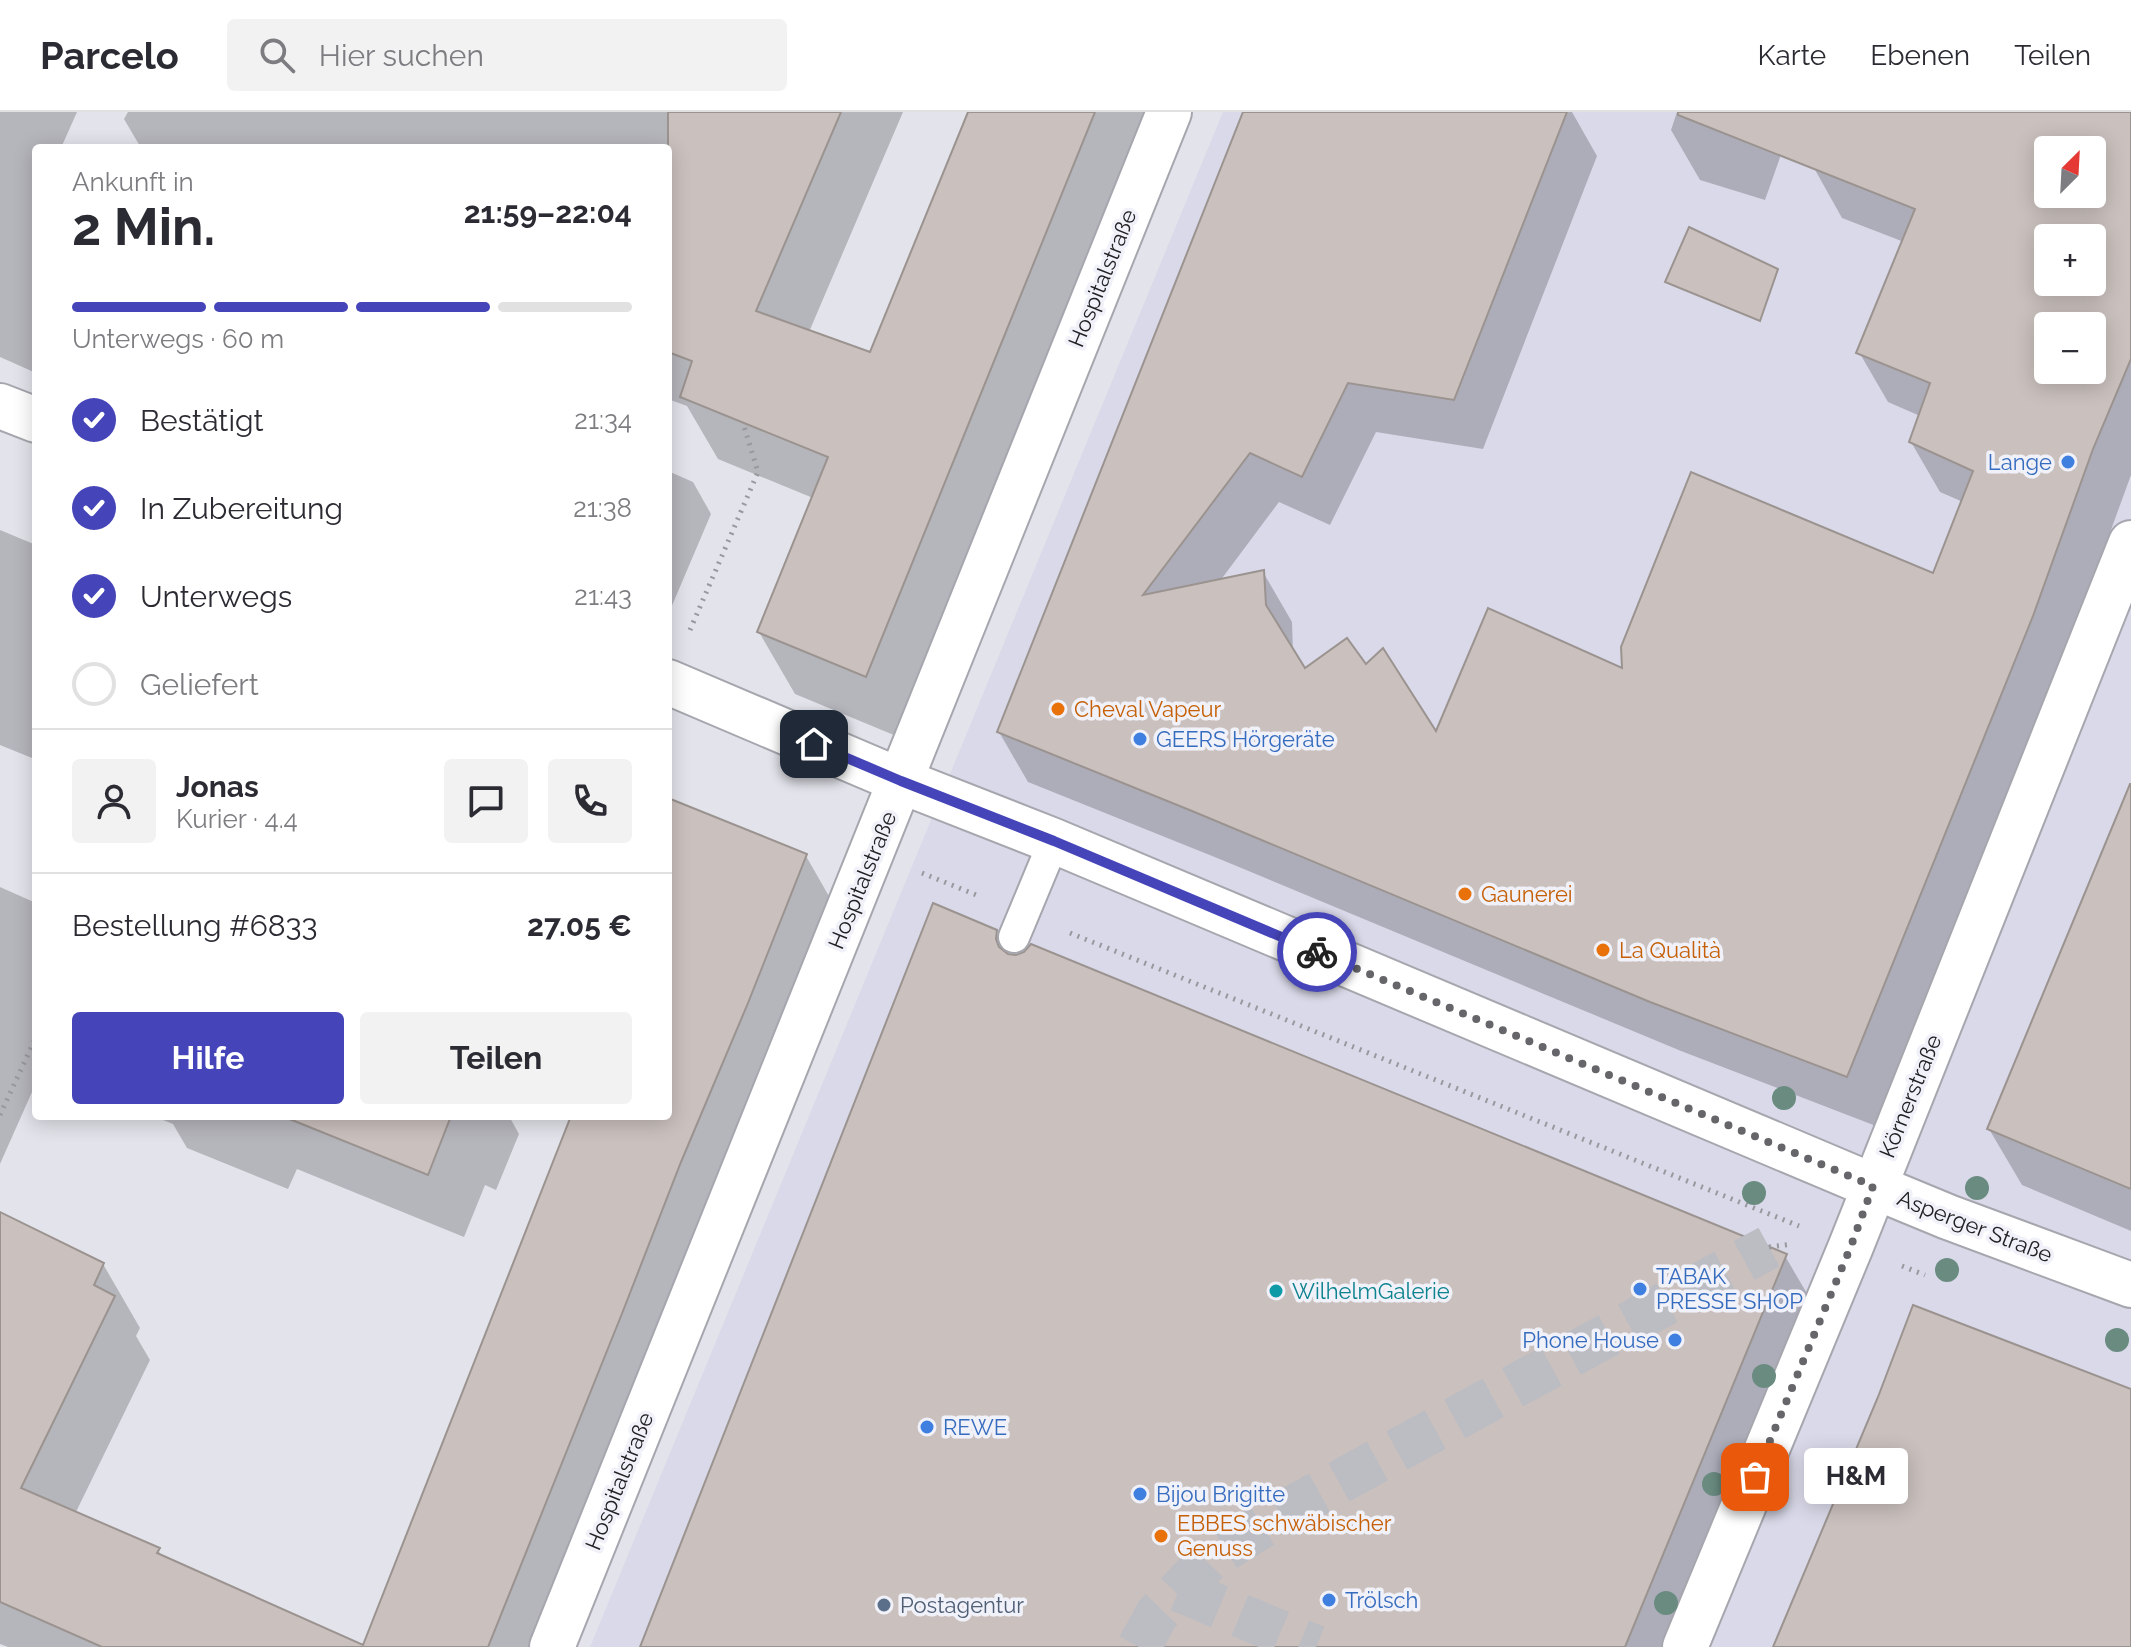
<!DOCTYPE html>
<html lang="de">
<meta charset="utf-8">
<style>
body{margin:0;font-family:Raleway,sans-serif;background:#f2f2f3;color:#2b2b33;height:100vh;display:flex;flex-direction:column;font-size:30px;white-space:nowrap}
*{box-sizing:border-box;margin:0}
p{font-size:26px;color:#7c7c81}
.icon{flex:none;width:44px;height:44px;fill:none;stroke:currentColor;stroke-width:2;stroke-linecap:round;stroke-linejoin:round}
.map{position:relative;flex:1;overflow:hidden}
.sheet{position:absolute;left:32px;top:32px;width:640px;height:976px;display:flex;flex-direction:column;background:#fff;border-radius:8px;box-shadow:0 4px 20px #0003}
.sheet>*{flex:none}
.needle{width:52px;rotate:24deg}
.fabs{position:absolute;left:2034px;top:24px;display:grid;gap:16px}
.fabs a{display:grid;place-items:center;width:72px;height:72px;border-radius:8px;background:#fff;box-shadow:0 4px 20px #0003;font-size:40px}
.pin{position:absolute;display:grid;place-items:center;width:68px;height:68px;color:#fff;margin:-34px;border-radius:16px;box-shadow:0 4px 12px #0006}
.courier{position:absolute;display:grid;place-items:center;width:80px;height:80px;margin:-40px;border:6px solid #4644b9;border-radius:50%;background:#fff;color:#222;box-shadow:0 2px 10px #0007}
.bubble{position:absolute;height:56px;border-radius:8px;background:#fff;box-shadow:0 4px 20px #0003;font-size:26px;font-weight:700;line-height:56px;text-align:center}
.overview em{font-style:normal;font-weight:700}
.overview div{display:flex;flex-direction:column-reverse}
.overview{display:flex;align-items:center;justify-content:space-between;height:136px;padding:0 40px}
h1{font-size:52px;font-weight:700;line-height:60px}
.bar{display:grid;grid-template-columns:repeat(4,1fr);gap:12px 8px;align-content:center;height:96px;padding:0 40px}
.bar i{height:10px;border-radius:6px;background:#e1e1e2}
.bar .on{background:#4644b9}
.bar p{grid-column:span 4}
.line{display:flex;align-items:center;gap:20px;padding:0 40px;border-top:2px solid #e1e1e2}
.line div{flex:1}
.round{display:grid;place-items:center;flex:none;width:84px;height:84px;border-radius:8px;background:#f2f2f3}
ol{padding:0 40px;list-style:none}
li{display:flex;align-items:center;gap:24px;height:88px}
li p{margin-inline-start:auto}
li .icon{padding:8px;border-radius:50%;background:#4644b9;color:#fff;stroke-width:4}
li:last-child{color:#7c7c81}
li i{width:44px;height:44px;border:4px solid #e1e1e2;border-radius:50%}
.action{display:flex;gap:16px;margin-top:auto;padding:16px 40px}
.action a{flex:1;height:92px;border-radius:8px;background:#4644b9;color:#fff;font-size:32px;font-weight:700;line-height:92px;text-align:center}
.action a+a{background:#f2f2f3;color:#2b2b33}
header{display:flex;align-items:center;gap:48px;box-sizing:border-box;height:112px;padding:0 40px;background:#fff;border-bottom:2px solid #e1e1e2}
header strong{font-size:38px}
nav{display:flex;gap:44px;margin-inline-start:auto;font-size:28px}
.search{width:560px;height:72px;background:#f2f2f3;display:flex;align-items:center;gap:20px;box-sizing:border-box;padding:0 28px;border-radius:8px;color:#7c7c81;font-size:30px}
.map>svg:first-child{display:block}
</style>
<header>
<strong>Parcelo</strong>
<div class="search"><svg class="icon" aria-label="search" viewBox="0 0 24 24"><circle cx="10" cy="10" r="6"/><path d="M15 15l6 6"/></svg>Hier suchen</div>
<nav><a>Karte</a><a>Ebenen</a><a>Teilen</a></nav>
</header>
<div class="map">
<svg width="2131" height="1535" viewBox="0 0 2131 1535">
<rect width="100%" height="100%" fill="#e3e3eb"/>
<path fill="#d9d9e9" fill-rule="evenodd" d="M1223,0H2131V1535H590ZM2048,38H2092V82H2048ZM2048,126H2092V170H2048ZM2048,214H2092V258H2048Z"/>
<path fill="#0003" fill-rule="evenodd" d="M0,0H77L61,36H36V261L0,245Z
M128,0H903L809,220L871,243L970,0H1155L901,626L795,582L759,520L813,386L718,347L687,294L668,287V36H141L124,7Z
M1245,0H1572L1597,44L1483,337L1376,320L1330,413L1279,390L1220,469L1263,460L1292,510L1293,541L1304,559L1365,554L1436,623L1625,559L1934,463L1963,390L1940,380L1911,330L1920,304L1888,290L1859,240L1904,130L1842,106L1814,56L1844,0H2131V363L2061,555L1876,1014L1681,939L1222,748L1028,670L999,620ZM2048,38H2092V82H2048ZM2048,126H2092V170H2048ZM2048,214H2092V258H2048Z
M1677,0H1796L1765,88L1700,68L1671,18Z
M668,359L693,370L711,402L668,503Z
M0,418L36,433V638L32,646L0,633Z
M2131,682V1119L2022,1073L1989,1017Z
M668,689L806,744L842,807L549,1535H365L574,1004H668Z
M0,775L36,791V971L0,1052Z
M996,820L1010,844L1785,1144L1812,1190L1670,1535H642Z
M153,1004H509L519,1022L496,1078L485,1073L464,1125L297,1057L288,1077L187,1036L173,1012Z
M0,1103L103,1152L140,1216L136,1224L150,1248L75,1402L158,1438L163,1446L363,1535H8L0,1532Z"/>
<path fill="#cac1be" stroke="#9b938f" stroke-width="2" fill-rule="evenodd" d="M668,0H841L756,199L870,240L968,0H1095L866,565L757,520L828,345L680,285L692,249L668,240Z
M1243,0H1567L1454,288L1348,271L1302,365L1250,341L1143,483L1264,458L1266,493L1305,556L1347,526L1366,552L1383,536L1436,619L1488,496L1622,556L1621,535L1691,360L1933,461L1973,359L1909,330L1930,271L1856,241L1915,97L1678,3V0H2131V247L2093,337L2033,504L1847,965L1650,890L1192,699L997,620ZM2048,38H2092V82H2048ZM2048,126H2092V170H2048ZM2048,214H2092V258H2048Z
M1689,115L1778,157L1760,209L1665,170Z
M2130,672H2131V1077L1987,1017Z
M668,686L807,742L748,891L681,1050L623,1199L488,1535H102L0,1490V1100L104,1151L94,1173L115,1184L21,1376L160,1436L157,1441L363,1533L571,1004H668Z
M933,791L997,818L996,827L999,835L1008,842L1016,843L1024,840L1031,832L1787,1142L1625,1535H640Z
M287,1004H451L428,1063L287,1006Z
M1913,1193L2131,1277V1535H1773L1878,1285Z"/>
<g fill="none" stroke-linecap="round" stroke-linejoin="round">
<path stroke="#bcbcc3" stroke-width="44" stroke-dasharray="44 22" stroke-linecap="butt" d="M1179,1478L1316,1535
M1139,1535L1157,1502L1210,1447L1288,1398L1769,1135"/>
<defs>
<path id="service" d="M1014,825L1054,729"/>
<path id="pedestrian" d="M1873,1074L1948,1105L2131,1173"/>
<path id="minor" d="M0,294L36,308
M668,570L901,669L1054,729L1873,1074
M552,1535L1169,0
M1685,1535L1851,1134L2131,431"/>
</defs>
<use href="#service" stroke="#a6a6ae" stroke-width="34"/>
<use href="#pedestrian" stroke="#a6a6ae" stroke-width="48"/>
<use href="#minor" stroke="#a6a6ae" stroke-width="48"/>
<path stroke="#98989e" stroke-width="5" stroke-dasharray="2 6" stroke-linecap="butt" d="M690,518L758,360L743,311
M922,761L979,784
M1070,821L1799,1114
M0,1003L36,925
M1769,1135L1792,1132
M1902,1154L1925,1163"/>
<use href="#service" stroke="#fff" stroke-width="30"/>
<use href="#pedestrian" stroke="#fff" stroke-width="44"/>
<use href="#minor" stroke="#fff" stroke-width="44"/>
</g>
<g fill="#6a8b80">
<circle cx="1784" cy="986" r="12"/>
<circle cx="1977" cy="1076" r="12"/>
<circle cx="1754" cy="1081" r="12"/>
<circle cx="1947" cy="1158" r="12"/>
<circle cx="2117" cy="1228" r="12"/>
<circle cx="1764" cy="1264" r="12"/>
<circle cx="1714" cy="1372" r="12"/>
<circle cx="1666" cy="1491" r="12"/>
</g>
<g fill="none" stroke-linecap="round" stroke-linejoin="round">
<path stroke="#65656a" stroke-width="8" stroke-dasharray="0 14.4" d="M1317,840L1873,1074L1851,1134L1755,1365"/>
<path stroke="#4644b9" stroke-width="10" d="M814,632L901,669L1054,729L1317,840"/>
</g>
<g fill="#3f7fe0" stroke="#f0f1f9" stroke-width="3">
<circle cx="2068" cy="350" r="8"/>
<circle cx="1140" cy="627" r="8"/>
<circle cx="1640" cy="1177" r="8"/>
<circle cx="1675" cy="1228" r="8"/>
<circle cx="927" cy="1315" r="8"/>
<circle cx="1140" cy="1382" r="8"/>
<circle cx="1329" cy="1488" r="8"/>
</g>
<g fill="#e8710a" stroke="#f0f1f9" stroke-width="3">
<circle cx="1058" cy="597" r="8"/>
<circle cx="1465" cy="782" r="8"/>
<circle cx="1603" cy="838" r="8"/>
<circle cx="1161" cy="1424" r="8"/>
</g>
<circle fill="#0f9aa8" stroke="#f0f1f9" stroke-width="3" cx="1276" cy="1179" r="8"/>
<circle fill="#5c6f8a" stroke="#f0f1f9" stroke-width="3" cx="884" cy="1493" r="8"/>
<g text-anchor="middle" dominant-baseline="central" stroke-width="7" stroke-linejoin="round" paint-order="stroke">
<g font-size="22" fill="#212124" stroke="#f0f1f9">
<text transform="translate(1102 166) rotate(-68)">Hospitalstraße</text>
<text transform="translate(862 768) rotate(-68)">Hospitalstraße</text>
<text transform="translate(1910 984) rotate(-68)">Körnerstraße</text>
<text transform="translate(1975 1114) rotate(21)">Asperger Straße</text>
<text transform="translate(619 1369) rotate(-68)">Hospitalstraße</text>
</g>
<g font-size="22" fill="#366cbe" stroke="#f0f1f9" text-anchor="start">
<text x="2052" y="350" text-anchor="end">Lange</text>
<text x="1156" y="627">GEERS Hörgeräte</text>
<text x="1656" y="1164">TABAK<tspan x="1656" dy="25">PRESSE SHOP</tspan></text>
<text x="1659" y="1228" text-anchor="end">Phone House</text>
<text x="943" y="1315">REWE</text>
<text x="1156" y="1382">Bijou Brigitte</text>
<text x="1345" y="1488">Trölsch</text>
</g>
<g font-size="22" fill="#c56008" stroke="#f0f1f9" text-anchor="start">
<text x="1074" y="597">Cheval Vapeur</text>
<text x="1481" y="782">Gaunerei</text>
<text x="1619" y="838">La Qualità</text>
<text x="1177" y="1411">EBBES schwäbischer<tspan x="1177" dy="25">Genuss</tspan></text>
</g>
<g font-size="22" fill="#0d838f" stroke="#f0f1f9" text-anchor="start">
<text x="1292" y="1179">WilhelmGalerie</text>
</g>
<g font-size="22" fill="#4e5e75" stroke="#f0f1f9" text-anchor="start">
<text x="900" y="1493">Postagentur</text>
</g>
</g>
</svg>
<div class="fabs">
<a><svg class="needle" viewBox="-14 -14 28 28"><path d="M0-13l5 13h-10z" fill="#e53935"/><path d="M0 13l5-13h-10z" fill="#7c7c81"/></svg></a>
<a>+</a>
<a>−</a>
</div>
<div class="pin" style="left:1755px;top:1365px;background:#ea580c"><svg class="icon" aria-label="bag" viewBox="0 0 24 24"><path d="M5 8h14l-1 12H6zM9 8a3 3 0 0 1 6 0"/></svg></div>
<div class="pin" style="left:814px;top:632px;background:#1f2937"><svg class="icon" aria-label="home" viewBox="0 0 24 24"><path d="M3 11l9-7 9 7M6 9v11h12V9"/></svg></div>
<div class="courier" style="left:1317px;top:840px"><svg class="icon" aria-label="bike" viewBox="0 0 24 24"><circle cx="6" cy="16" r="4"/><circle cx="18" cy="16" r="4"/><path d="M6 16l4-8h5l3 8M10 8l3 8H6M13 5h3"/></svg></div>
<div class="bubble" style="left:1804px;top:1336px;width:104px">H&amp;M</div>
<section class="sheet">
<div class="overview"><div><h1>2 Min.</h1><p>Ankunft in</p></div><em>21:59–22:04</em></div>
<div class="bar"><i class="on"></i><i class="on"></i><i class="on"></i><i></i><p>Unterwegs · 60 m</p></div>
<ol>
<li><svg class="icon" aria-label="check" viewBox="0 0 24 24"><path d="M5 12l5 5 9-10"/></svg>Bestätigt<p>21:34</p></li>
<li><svg class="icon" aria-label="check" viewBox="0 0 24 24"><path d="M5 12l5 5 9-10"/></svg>In Zubereitung<p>21:38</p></li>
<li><svg class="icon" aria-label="check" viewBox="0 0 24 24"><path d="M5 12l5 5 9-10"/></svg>Unterwegs<p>21:43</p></li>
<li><i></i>Geliefert</li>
</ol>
<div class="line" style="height:144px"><a class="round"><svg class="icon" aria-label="person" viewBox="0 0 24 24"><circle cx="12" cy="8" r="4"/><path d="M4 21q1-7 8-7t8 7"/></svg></a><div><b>Jonas</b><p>Kurier · 4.4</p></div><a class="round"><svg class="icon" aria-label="chat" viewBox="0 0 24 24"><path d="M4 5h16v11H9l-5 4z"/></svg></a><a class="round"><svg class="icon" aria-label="phone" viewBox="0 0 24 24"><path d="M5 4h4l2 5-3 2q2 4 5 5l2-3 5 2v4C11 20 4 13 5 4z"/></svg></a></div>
<div class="line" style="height:104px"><div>Bestellung #6833</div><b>27.05 €</b></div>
<div class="action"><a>Hilfe</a><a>Teilen</a></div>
</section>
</div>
